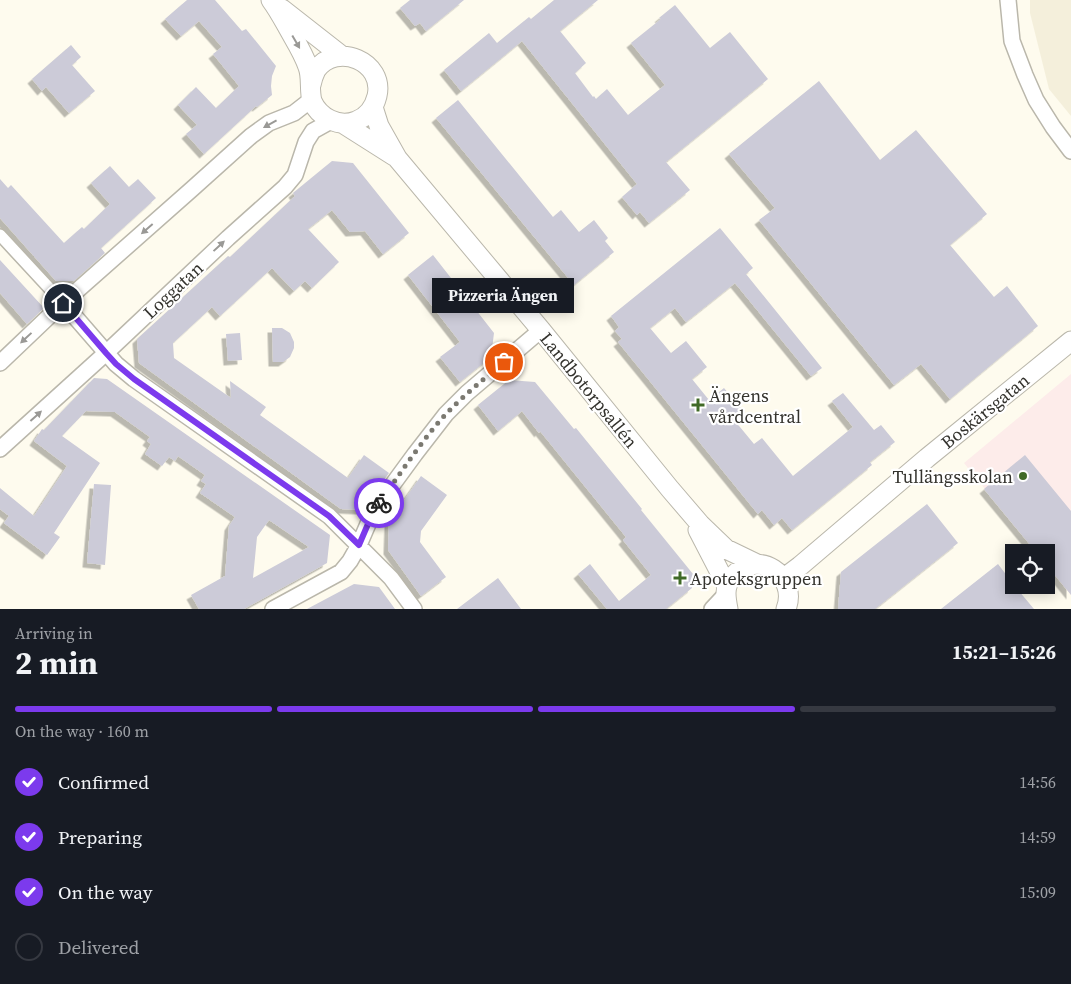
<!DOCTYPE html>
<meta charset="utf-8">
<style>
body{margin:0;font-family:"Source Serif 4",serif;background:#242831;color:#f1f3f6;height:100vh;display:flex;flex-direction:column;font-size:19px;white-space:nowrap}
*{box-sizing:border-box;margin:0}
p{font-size:16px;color:#9ea1a6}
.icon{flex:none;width:28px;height:28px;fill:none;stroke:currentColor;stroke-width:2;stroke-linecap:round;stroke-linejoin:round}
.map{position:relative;height:609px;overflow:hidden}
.drawer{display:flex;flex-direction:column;background:#171b24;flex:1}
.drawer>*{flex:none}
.controls{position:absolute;left:1005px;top:544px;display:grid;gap:10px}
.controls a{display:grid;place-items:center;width:50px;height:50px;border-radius:0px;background:#171b24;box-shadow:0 2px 12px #0003;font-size:25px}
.pin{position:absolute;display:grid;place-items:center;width:42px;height:42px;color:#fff;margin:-21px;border:2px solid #fff;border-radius:50%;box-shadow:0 1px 5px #0007}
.courier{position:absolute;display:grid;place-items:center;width:50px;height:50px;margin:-25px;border:4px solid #7c3aed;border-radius:50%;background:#fff;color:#222;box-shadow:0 1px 6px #0007}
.bubble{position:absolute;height:35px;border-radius:0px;background:#171b24;box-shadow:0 2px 12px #0003;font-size:16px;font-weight:700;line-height:35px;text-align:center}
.overview em{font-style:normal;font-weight:700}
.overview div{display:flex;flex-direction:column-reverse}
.overview{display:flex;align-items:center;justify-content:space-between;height:85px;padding:0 15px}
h1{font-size:32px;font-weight:700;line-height:38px}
.bar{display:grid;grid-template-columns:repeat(4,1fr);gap:8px 5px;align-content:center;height:60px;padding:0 15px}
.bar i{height:6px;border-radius:4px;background:#363941}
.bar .active{background:#7c3aed}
.bar p{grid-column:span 4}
ol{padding:0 15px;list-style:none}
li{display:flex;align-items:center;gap:15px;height:55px}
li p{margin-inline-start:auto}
li .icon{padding:5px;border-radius:50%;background:#7c3aed;color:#fff;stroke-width:4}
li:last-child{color:#9ea1a6}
li i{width:28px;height:28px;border:2px solid #363941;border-radius:50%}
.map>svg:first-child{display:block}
</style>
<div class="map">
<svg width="1071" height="609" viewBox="0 0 1071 609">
<defs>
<filter id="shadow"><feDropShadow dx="-4.5" dy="4.5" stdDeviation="0" flood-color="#0004"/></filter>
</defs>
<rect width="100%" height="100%" fill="#fefbee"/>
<path fill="#f4efdb" d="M1030,0H1071V116L1049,89L1030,13Z"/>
<path fill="#fdecea" d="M1071,374V595L1046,564V552H1036L964,463Z"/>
<path fill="#cccbd8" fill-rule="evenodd" filter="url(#shadow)" d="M187,0H215L242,31L246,29L276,66L272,76L271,86L272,95L257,107L256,106L204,154L186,134L197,125L178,105L196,87L216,108L239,86L213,54L222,47L199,21L181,36L165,19Z
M410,0H464L426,31L420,23L415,26L400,8Z
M554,0H598L560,31L586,63L575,73L593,97L594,96L596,99L607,89L628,115L665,85L631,43L661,19L659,18L675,5L710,48L730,32L768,79L666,162L690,190L649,223L640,212L637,215L622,197L637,184L522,41L461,91L444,70L489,33L497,43L529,17L531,19Z
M71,45L81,57L72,65L95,91L69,113L46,87L42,91L32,79Z
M819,81L880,160L916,130L987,214L950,245L994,297L1007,286L1038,326L950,399L921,364L894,385L759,220L775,208L729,154Z
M458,100L553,217L561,210L579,232L594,220L608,238L605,241L614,252L574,285L436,118Z
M332,161L353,163L409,233L383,254L365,231L350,232L332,210L308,229L339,262L312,288L305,281L294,291L272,268L220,316L212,307L173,343L174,358L231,398L230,381L266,407L260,415L348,478L364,455L389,473L363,510L341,509L139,363L137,339L228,256L230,257L295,196L293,193Z
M110,166L129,187L138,179L156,198L101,248L105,253L74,281H56L0,218V179L8,188L11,185L64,243L82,227L84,229L110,204L91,183Z
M720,228L753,268L746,274L822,368L811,376L735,283L686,322L675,308L650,328L671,353L686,341L707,367L692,379L709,400L724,388L745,413L735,421L754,444L762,438L793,476L853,427L832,401L843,393L874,430L881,425L895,442L870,462L872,465L792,530L782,518L774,525L762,510L758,514L618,342L622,339L615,331L619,327L611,316Z
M433,255L494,333L491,357L460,382L440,357L460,342L408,275Z
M0,260L44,308L27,324L0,293Z
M272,328H282L290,333L294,342V348L290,357L283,362H273Z
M240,333L242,360L228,361L226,334Z
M94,378L107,379L330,535L327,563L244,609H199L191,595L225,576L229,526L235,517L200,493L206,484L201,481L205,475L178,456L175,461L169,457L162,466L145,454L151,444L147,441L150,437L115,412L86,411L62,436L100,463L54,533L60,537L47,555L4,523L9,516L0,509V488L34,516L67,466L34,441L42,429L44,430ZM269,520L309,547L253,578L257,537Z
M509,380L535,382L574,429L576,428L642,509L641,510L693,574L692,588L666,609H607L578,574L590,564L619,601L651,575L623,540L626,537L540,431L539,433L522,411L498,431L478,405Z
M1025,455L1071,511V595L1046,564V552H1036L984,489Z
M421,476L447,495L421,531L420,542L446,577L421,596L388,550L389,522Z
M94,484L111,485L105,565L87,563Z
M927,504L958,543L875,609H838L841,572Z
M998,564L1014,585L1034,609H941Z
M498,578L521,609H457Z
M354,584L379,587L395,609H307Z"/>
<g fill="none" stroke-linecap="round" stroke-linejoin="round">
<defs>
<path id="pedestrian" d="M0,235L63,303"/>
<path id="minor" d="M1008,0L1012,41L1025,75L1036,100L1053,127L1071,151
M63,303L116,364L134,379L329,516L391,578L414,609
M0,363L63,303L192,189L251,136L269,123L294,113L312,99
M0,449L106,353L228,238L285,187L295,175L306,142L313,131L331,121
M273,609L341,572L350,561L359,545L374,510L415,454L446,414L467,393L541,330
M712,609L726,594"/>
<path id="tertiary" d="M271,0C277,8 282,17 287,26C294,39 303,52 308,67C312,77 309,90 312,101C319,117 338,128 356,121C367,117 374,108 377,96C385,62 337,41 316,70C314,74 312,80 311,85
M282,9L342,56
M373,107L379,126L397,158L541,330L670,489L700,524L726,549L757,564
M342,123L394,156
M698,530L727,586
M784,578L800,566L927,458L1071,341
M728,609C727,604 726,598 726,593C726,587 729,580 733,576C757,548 799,575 786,609"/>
</defs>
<use href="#pedestrian" stroke="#bab7ab" stroke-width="14"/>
<use href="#minor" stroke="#bab7ab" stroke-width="18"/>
<use href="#tertiary" stroke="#bab7ab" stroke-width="21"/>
<use href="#pedestrian" stroke="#fff" stroke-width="11"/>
<use href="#minor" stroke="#fff" stroke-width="15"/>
<use href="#tertiary" stroke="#fff" stroke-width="19"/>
</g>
<defs><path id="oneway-solid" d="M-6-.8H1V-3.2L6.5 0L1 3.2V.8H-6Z" transform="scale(1.25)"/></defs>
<g fill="#9a9996">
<use href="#oneway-solid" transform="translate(296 42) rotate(60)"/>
<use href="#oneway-solid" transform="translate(270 124) rotate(151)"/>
<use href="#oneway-solid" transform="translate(147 229) rotate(139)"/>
<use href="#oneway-solid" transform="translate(219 246) rotate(-43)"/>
<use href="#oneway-solid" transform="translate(26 338) rotate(137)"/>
<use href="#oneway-solid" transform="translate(36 416) rotate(-42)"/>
</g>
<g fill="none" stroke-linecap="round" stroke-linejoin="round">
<path stroke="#7b7971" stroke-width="5" stroke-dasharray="0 9" d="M379,503C401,473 421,441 446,414C464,395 484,379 504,362"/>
<path stroke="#7c3aed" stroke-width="6" d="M63,303L106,353L116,364L134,379L329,516L359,545L374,510L379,503"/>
</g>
<g fill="#406a27" stroke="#fff" stroke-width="2">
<path d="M695.5 397.5h5v5h5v5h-5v5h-5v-5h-5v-5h5z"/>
<circle cx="1023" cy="476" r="5"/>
<path d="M677.5 570.5h5v5h5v5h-5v5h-5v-5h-5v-5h5z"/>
</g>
<g text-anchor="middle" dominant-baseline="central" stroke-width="4.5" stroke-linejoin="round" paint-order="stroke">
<g font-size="18" fill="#34332e" stroke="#fff">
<text transform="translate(173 290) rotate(-43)">Loggatan</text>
<text transform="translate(589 390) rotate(51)">Landbotorpsallén</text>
<text transform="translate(985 411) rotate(-39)">Boskärsgatan</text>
</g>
<g font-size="18" fill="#34332e" stroke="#fff" text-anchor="start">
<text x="709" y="395">Ängens<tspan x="709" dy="21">vårdcentral</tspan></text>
<text x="1013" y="476" text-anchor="end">Tullängsskolan</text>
<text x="690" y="578">Apoteksgruppen</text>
</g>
</g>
</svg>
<div class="controls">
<a><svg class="icon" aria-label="locate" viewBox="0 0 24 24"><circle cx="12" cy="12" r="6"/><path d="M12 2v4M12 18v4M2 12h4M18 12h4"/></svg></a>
</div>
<div class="pin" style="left:504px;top:362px;background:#ea580c"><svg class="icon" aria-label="bag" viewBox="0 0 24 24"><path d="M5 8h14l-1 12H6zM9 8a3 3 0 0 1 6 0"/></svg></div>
<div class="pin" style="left:63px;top:303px;background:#1f2937"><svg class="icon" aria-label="home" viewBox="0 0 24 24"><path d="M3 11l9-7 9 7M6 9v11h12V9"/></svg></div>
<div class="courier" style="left:379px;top:503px"><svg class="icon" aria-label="bike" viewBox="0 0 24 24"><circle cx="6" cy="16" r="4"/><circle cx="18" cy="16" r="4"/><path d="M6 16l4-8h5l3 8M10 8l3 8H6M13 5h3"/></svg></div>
<div class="bubble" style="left:432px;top:278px;width:142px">Pizzeria Ängen</div>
</div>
<section class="drawer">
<div class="overview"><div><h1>2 min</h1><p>Arriving in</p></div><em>15:21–15:26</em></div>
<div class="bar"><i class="active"></i><i class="active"></i><i class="active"></i><i></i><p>On the way · 160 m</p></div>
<ol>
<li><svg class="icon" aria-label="check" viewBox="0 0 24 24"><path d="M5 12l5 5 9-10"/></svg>Confirmed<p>14:56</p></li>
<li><svg class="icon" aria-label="check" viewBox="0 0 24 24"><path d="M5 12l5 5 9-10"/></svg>Preparing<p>14:59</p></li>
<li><svg class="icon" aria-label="check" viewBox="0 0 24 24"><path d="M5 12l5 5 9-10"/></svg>On the way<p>15:09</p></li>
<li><i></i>Delivered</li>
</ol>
</section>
